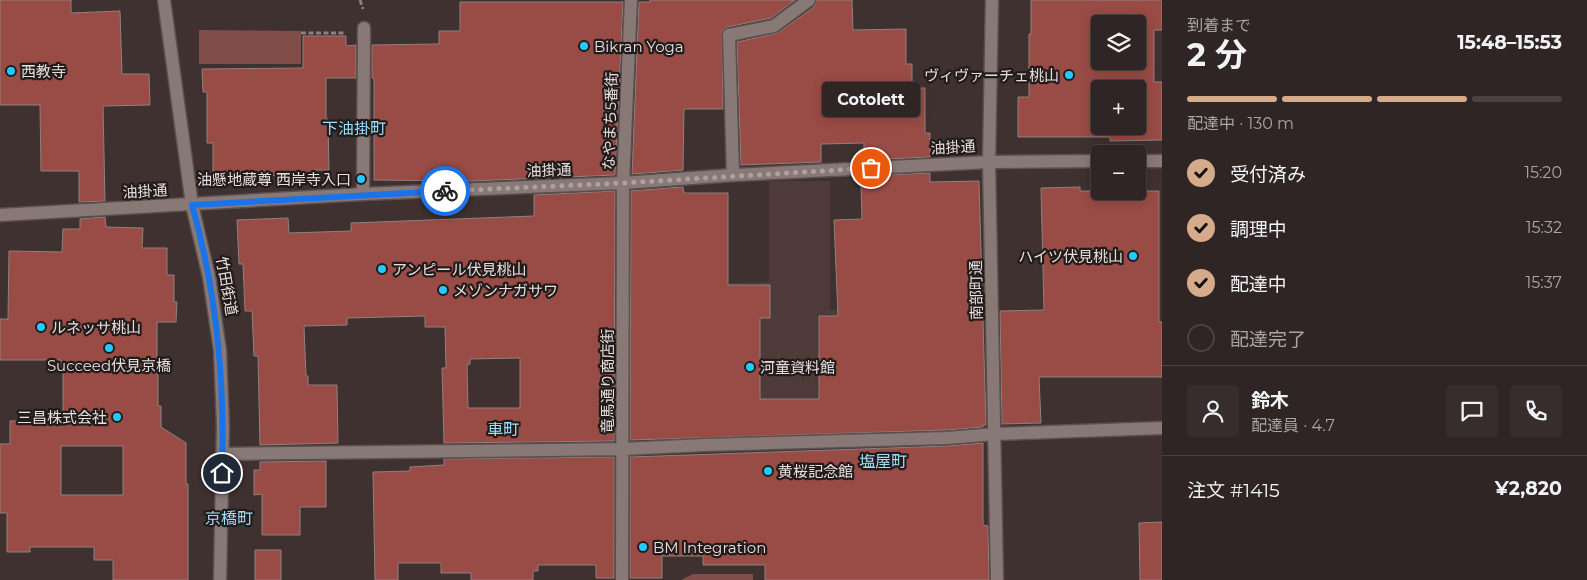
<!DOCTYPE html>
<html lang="ja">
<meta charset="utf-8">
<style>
body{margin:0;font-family:Montserrat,"Noto Sans JP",sans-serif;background:#362d2c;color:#f1f3f6;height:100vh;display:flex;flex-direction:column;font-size:19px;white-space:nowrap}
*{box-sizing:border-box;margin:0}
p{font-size:16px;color:#a7a5a6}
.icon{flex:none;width:28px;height:28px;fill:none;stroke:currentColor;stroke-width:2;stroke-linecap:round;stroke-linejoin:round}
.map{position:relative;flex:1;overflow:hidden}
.sheet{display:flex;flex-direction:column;background:#2e2524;width:425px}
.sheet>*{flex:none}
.tools{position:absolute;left:1091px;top:15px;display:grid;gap:10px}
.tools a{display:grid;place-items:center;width:55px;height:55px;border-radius:5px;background:#2e2524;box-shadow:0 2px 12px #0003,0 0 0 1px #494241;font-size:25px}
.pin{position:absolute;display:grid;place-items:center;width:42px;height:42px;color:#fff;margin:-21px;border:2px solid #fff;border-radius:50%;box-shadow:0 1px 5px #0007}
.courier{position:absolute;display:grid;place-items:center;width:50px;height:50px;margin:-25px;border:4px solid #1a73e8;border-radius:50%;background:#fff;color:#222;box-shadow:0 1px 6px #0007}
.bubble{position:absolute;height:35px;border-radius:5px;background:#2e2524;box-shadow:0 2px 12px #0003,0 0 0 1px #494241;font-size:16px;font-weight:700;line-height:35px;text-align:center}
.summary em{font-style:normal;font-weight:700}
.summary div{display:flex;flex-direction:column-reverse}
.summary{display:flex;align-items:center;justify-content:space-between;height:85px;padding:0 25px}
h1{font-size:32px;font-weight:700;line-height:38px}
.bar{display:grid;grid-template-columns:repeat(4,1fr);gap:8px 5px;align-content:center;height:60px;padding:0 25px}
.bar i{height:6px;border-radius:4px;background:#494241}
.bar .current{background:#d6ab8b}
.bar p{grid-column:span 4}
.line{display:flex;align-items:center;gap:12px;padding:0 25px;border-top:1px solid #494241}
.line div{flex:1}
.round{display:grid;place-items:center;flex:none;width:52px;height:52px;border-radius:5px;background:#362d2c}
ol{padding:0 25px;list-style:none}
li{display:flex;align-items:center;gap:15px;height:55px}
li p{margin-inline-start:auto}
li .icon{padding:5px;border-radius:50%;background:#d6ab8b;color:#111;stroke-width:4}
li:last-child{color:#a7a5a6}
li i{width:28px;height:28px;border:2px solid #494241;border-radius:50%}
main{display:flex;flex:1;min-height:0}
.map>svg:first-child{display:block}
</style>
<main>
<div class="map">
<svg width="1162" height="580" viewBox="0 0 1162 580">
<rect width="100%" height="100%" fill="#3e3130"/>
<path fill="#4e3a38" d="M769,181H830V310H887L886,432H730V283L769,282Z"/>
<path fill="#804d48" d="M199,30L301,31V64H199Z
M693,574H753V580H681Z"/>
<path fill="#994b45" stroke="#90817f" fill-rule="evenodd" d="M0,0H71V13L120,11L122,74H149L150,105L103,106L105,201L79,202V171H41L40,105H0Z
M650,0H795L771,18L727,27L722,31L723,109H684L683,170L632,174L639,2H650Z
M817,0H852L853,30L906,29V64H912V88H925V133H930V157L864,160V143L821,144V162L741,165L737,42L778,33L814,7Z
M1031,0H1162V30H1154V82H1162V140L1110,141V137H1018V97H1029V34H1031ZM1100,24H1138V61H1100ZM1100,89H1138V126H1100Z
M460,2H623L615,175L471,181L374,180V78H372V45L439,44V31H460Z
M303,36H346V46L356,45V78H326V119H328L329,170H312V175L213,176V143H207V92H203L202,69L303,68Z
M930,173V182L979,181L986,425H983V427L947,430L630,440L631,191L683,187L684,193H728V285H770V318H760V399H819V316H838L834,220L862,219L861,184H865L864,176Z
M1080,187V191H1159V322H1162V377H1039L1041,423L1002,424L1000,311L1044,310L1041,188Z
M615,191L614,441L444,443L442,368H446L445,327H425V316L347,318V325L304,326L306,376H308V385H337L338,443L260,445L258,356H254L252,311H245L243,264H239L237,220L288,218L289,233L351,231V223L534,216V195ZM520,358V408H468L467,365L470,364V359Z
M105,217L106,227L143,228L142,248H167V275H174V302H177L176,322H157V375H158V406H161V427L186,443V484H188V580H113V560H94V547H30V552H7V513H0V444H10V421H63V370H61V360H0V319H8L9,251L62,252L63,229H80V219ZM61,446H123V495H61Z
M983,443V525L988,526L989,580H765V565H703V556H662V578H630V457L947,446Z
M614,457V578H596V565H538V571H533V580H471V573H441V563H398V580H375L373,472L410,471V467L444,465V459Z
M326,461V507H300V535H262V494L254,495V470H260V462Z
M1162,522V580H1140L1139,523Z
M255,550H281V580H255Z"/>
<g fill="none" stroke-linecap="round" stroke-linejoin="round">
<defs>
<path id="lane" d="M989,162L997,580
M733,175L729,35L774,26L809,0
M363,194L364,28"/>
<path id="street" d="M1138,161H1162
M989,162L992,0
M0,215L363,194L623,183L733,175L989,162L1100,161
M223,454L623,449L704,445L947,438L995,434L1162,428
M622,580L623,183L631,0"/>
<path id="secondary" d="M164,0L192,205L209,277L220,350L223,425L220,580"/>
</defs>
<use href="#lane" stroke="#5b504f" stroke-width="15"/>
<use href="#street" stroke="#5b504f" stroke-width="15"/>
<use href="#secondary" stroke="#5b504f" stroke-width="15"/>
<path stroke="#8c8180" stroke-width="3" stroke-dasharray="5 2.5" stroke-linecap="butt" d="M360,0L363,9
M301,33H346"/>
<use href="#lane" stroke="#887977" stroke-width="12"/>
<use href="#street" stroke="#887977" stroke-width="12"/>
<use href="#secondary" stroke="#887977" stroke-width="12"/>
</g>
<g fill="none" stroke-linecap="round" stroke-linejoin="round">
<path stroke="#aca1a0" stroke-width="5" stroke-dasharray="0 9" d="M445,191L623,183L871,168"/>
<path stroke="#1a73e8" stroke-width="6" d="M222,473C225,382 217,293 192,205L445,191"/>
</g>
<g fill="#24c9fe" stroke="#211b1a" stroke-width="2">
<circle cx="584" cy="46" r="5"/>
<circle cx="11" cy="71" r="5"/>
<circle cx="1069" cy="75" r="5"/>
<circle cx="361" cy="179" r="5"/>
<circle cx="1133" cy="256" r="5"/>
<circle cx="382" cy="269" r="5"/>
<circle cx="443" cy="290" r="5"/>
<circle cx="41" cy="327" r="5"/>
<circle cx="109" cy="348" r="5"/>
<circle cx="750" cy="367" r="5"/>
<circle cx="117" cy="417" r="5"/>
<circle cx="768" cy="471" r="5"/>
<circle cx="643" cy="547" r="5"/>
</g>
<g text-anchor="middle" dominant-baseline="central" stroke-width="4.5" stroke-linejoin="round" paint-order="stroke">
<g font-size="15" fill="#e7dedd" stroke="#211b1a" text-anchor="start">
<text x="594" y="46">Bikran Yoga</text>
<text x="21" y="71">西教寺</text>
<text x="1059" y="75" text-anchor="end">ヴィヴァーチェ桃山</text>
<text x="351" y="179" text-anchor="end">油懸地蔵尊 西岸寺入口</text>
<text x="1123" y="256" text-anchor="end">ハイツ伏見桃山</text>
<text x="392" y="269">アンピール伏見桃山</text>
<text x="453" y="290">メゾンナガサワ</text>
<text x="51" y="327">ルネッサ桃山</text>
<text x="109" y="365" text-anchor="middle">Succeed伏見京橋</text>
<text x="760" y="367">河童資料館</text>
<text x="107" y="417" text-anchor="end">三昌株式会社</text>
<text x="778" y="471">黄桜記念館</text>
<text x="653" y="547">BM Integration</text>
</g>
<g font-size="15" fill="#e7dedd" stroke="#211b1a">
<text transform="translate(610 121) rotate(-88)">なやまち5番街</text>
<text transform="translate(953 147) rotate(-3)">油掛通</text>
<text transform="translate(549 170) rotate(-2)">油掛通</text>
<text transform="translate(145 191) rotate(-3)">油掛通</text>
<text transform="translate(227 286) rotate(80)">竹田街道</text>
<text transform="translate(976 290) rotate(-91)">南部町通</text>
<text transform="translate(607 381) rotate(-90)">竜馬通り商店街</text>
</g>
<g font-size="16" fill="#9bdffd" stroke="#211b1a">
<text x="354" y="128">下油掛町</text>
<text x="503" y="429">車町</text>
<text x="883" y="461">塩屋町</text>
<text x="229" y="518">京橋町</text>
</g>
</g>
</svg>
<div class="tools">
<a><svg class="icon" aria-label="layers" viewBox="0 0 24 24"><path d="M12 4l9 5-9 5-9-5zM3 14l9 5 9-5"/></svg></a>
<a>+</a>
<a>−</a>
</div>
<div class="pin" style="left:871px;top:168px;background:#ea580c"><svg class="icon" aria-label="bag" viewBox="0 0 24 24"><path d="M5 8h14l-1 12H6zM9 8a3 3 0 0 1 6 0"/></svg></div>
<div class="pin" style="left:222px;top:473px;background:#1f2937"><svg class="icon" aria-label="home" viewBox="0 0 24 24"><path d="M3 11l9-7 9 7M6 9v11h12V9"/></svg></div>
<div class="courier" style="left:445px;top:191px"><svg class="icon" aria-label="bike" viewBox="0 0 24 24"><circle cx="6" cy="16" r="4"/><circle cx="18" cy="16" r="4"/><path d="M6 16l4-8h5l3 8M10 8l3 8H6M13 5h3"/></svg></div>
<div class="bubble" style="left:822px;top:82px;width:98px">Cotolett</div>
</div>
<section class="sheet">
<div class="summary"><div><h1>2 分</h1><p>到着まで</p></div><em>15:48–15:53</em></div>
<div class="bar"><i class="current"></i><i class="current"></i><i class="current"></i><i></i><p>配達中 · 130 m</p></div>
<ol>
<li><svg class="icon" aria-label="check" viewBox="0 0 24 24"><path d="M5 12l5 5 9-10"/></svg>受付済み<p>15:20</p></li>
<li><svg class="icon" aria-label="check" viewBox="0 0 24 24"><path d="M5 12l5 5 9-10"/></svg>調理中<p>15:32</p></li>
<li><svg class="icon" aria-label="check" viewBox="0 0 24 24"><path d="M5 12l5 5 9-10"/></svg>配達中<p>15:37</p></li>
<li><i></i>配達完了</li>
</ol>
<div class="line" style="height:90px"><a class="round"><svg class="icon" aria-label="person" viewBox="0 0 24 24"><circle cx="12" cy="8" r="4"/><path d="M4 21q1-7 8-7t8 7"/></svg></a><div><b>鈴木</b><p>配達員 · 4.7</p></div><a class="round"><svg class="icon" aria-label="chat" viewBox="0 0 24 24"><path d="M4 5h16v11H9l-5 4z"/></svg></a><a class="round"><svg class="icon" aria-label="phone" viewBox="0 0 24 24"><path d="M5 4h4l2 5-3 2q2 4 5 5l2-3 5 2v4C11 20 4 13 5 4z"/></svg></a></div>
<div class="line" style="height:65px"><div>注文 #1415</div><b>¥2,820</b></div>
</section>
</main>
